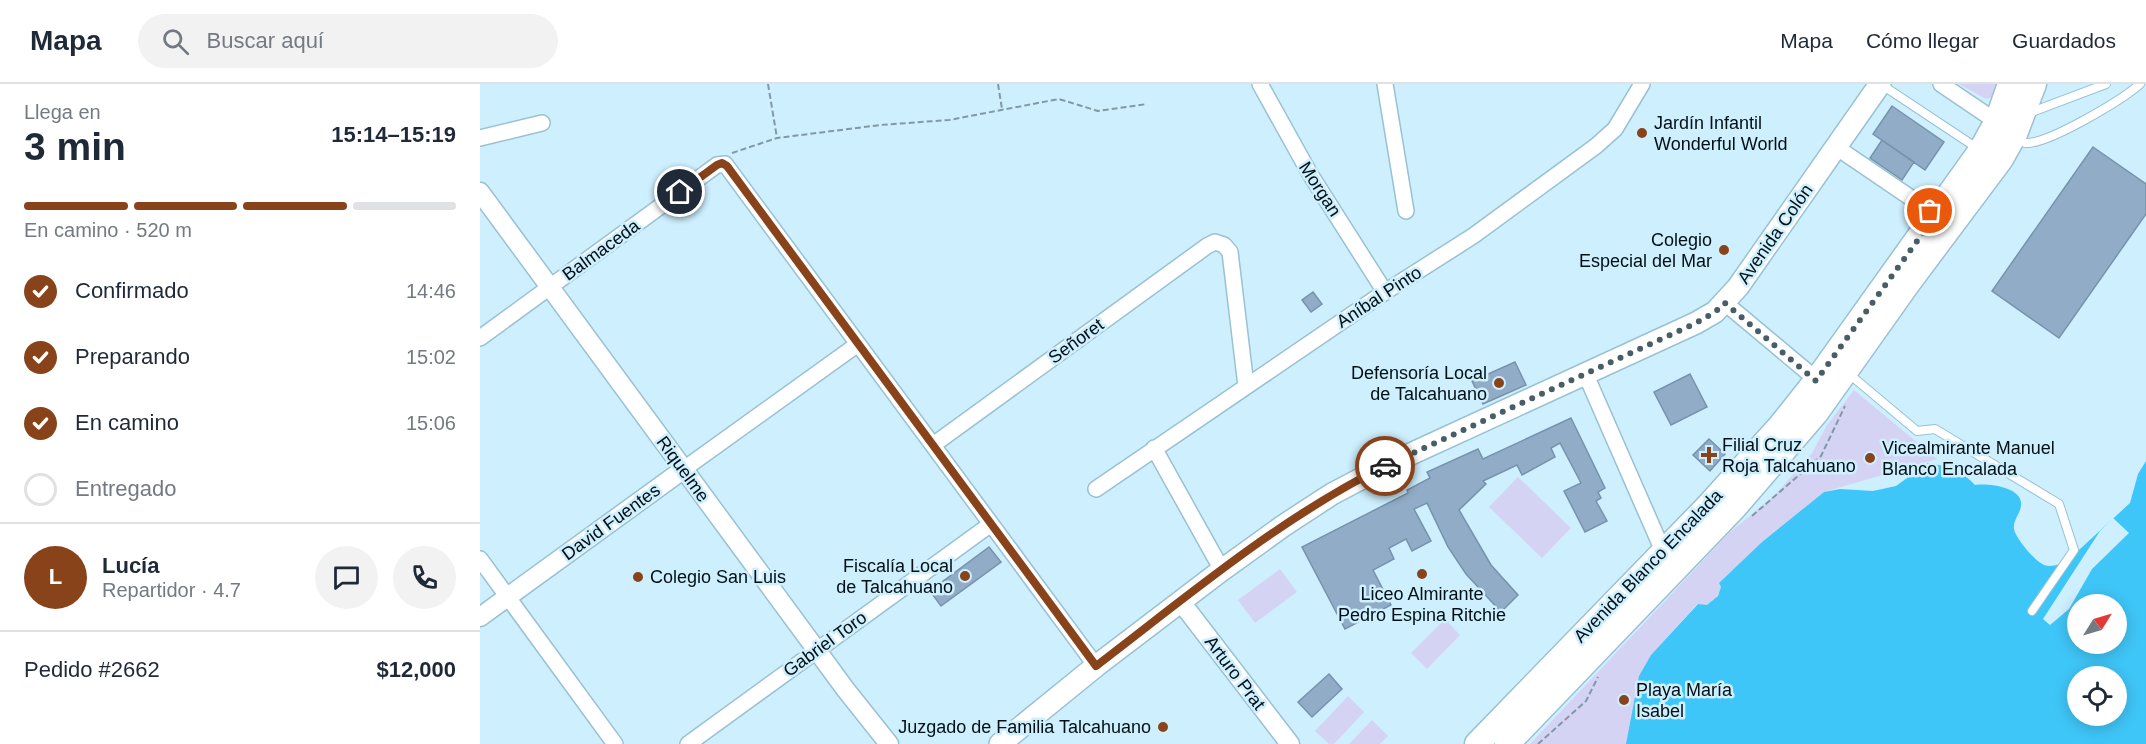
<!DOCTYPE html>
<html lang="es">
<meta charset="utf-8">
<style>
body{margin:0;font-family:Arial,sans-serif;background:#f2f2f3;color:#1f2937;height:100vh;display:flex;flex-direction:column;font-size:22px;white-space:nowrap}
*{box-sizing:border-box;margin:0}
p{font-size:20px;color:#747a83}
.icon{flex:none;width:33px;height:33px;fill:none;stroke:currentColor;stroke-width:2;stroke-linecap:round;stroke-linejoin:round}
.map{position:relative;flex:1;overflow:hidden}
.sheet{display:flex;flex-direction:column;background:#fff;width:480px}
.sheet>*{flex:none}
.needle{width:39px;rotate:53deg}
.buttons{position:absolute;left:1587px;top:510px;display:grid;gap:12px}
.buttons a{display:grid;place-items:center;width:60px;height:60px;border-radius:50%;background:#fff;box-shadow:0 3px 15px #0003;font-size:30px}
.pin{position:absolute;display:grid;place-items:center;width:51px;height:51px;color:#fff;margin:-26px;border:3px solid #fff;border-radius:50%;box-shadow:0 2px 6px #0007}
.courier{position:absolute;display:grid;place-items:center;width:60px;height:60px;margin:-30px;border:4px solid #88431a;border-radius:50%;background:#fff;color:#222;box-shadow:0 2px 8px #0007}
.summary em{font-style:normal;font-weight:700}
.summary div{display:flex;flex-direction:column-reverse}
.summary{display:flex;align-items:center;justify-content:space-between;height:102px;padding:0 24px}
h1{font-size:39px;font-weight:700;line-height:45px}
.bar{display:grid;grid-template-columns:repeat(4,1fr);gap:9px 6px;align-content:center;height:72px;padding:0 24px}
.bar i{height:8px;border-radius:4px;background:#e0e1e3}
.bar .current{background:#88431a}
.bar p{grid-column:span 4}
.line{display:flex;align-items:center;gap:15px;padding:0 24px;border-top:2px solid #e0e1e3}
.line div{flex:1}
.round{display:grid;place-items:center;flex:none;width:63px;height:63px;border-radius:32px;background:#f2f2f3}
ol{padding:0 24px;list-style:none}
li{display:flex;align-items:center;gap:18px;height:66px}
li p{margin-inline-start:auto}
li .icon{padding:6px;border-radius:50%;background:#88431a;color:#fff;stroke-width:4}
li:last-child{color:#747a83}
li i{width:33px;height:33px;border:3px solid #e0e1e3;border-radius:50%}
header{display:flex;align-items:center;gap:36px;box-sizing:border-box;height:84px;padding:0 30px;background:#fff;border-bottom:2px solid #e0e1e3}
header strong{font-size:28px}
nav{display:flex;gap:33px;margin-inline-start:auto;font-size:21px}
.search{width:420px;height:54px;background:#f2f2f3;display:flex;align-items:center;gap:15px;box-sizing:border-box;padding:0 21px;border-radius:33px;color:#747a83;font-size:22px}
main{display:flex;flex:1;min-height:0}
.map>svg:first-child{display:block}
</style>
<header>
<strong>Mapa</strong>
<div class="search"><svg class="icon" aria-label="search" viewBox="0 0 24 24"><circle cx="10" cy="10" r="6"/><path d="M15 15l6 6"/></svg>Buscar aquí</div>
<nav><a>Mapa</a><a>Cómo llegar</a><a>Guardados</a></nav>
</header>
<main>
<section class="sheet">
<div class="summary"><div><h1>3 min</h1><p>Llega en</p></div><em>15:14–15:19</em></div>
<div class="bar"><i class="current"></i><i class="current"></i><i class="current"></i><i></i><p>En camino · 520 m</p></div>
<ol>
<li><svg class="icon" aria-label="check" viewBox="0 0 24 24"><path d="M5 12l5 5 9-10"/></svg>Confirmado<p>14:46</p></li>
<li><svg class="icon" aria-label="check" viewBox="0 0 24 24"><path d="M5 12l5 5 9-10"/></svg>Preparando<p>15:02</p></li>
<li><svg class="icon" aria-label="check" viewBox="0 0 24 24"><path d="M5 12l5 5 9-10"/></svg>En camino<p>15:06</p></li>
<li><i></i>Entregado</li>
</ol>
<div class="line" style="height:108px"><b class="round" style="background:#88431a;color:#fff">L</b><div><b>Lucía</b><p>Repartidor · 4.7</p></div><a class="round"><svg class="icon" aria-label="chat" viewBox="0 0 24 24"><path d="M4 5h16v11H9l-5 4z"/></svg></a><a class="round"><svg class="icon" aria-label="phone" viewBox="0 0 24 24"><path d="M5 4h4l2 5-3 2q2 4 5 5l2-3 5 2v4C11 20 4 13 5 4z"/></svg></a></div>
<div class="line" style="height:78px"><div>Pedido #2662</div><b>$12,000</b></div>
</section>
<div class="map">
<svg width="1666" height="660" viewBox="0 0 1666 660">
<rect width="100%" height="100%" fill="#ceeffe"/>
<path fill="#d5d3f4" d="M1479,0H1521L1517,11L1506,15Z
M1374,306L1457,375L1344,408L1282,458L1239,499L1241,503C1238,514 1230,525 1217,520L1173,569L1186,660H1050L1249,449L1294,412L1332,369L1347,341Z
M1038,393L1091,444L1062,474L1009,423Z
M800,485L817,508L775,539L758,516Z
M965,535L980,551L947,585L931,569Z
M868,612L884,628L854,660H849L835,647Z
M892,636L908,652L900,660H869Z"/>
<path fill="#3fc6f8" fill-rule="evenodd" d="M1666,377V660H1146L1159,592L1171,571L1218,520L1227,521L1238,512L1241,503L1239,499L1282,458L1344,408L1360,405L1393,407L1416,402L1448,379C1465,381 1484,388 1495,401C1508,399 1544,403 1541,422C1540,430 1533,436 1534,445C1536,455 1555,477 1564,481C1572,484 1580,480 1587,477L1650,419L1658,390ZM1598,520H1636V560H1598ZM1598,592H1636V632H1598Z"/>
<path fill="#ceeffe" d="M1633,434L1649,449L1612,485L1589,525L1570,541L1563,535L1620,447Z"/>
<path fill="#90acc7" stroke="#7792ac" stroke-width="1.5" d="M1412,22L1464,58L1445,86L1393,50Z
M1402,56L1434,78L1422,96L1390,74Z
M1613,63L1666,100V130L1579,254L1512,207Z
M833,208L842,220L831,228L822,216Z
M1035,278L1046,301L1003,320L992,297Z
M1210,290L1227,323L1191,341L1174,308Z
M1091,334L1125,404L1118,408L1121,414L1116,417L1127,437L1105,448L1084,407L1101,399L1080,359L1071,364L1075,373L1042,391L1037,381L1003,397L1006,400L979,426L1011,481L1038,511L1021,528L986,490L968,463L947,419L934,425L951,457L932,467L926,455L909,464L914,475L893,486L911,521L865,545L822,463L928,409L927,406L950,394L947,388L998,365L1003,375Z
M1229,355L1245,370L1230,387L1213,371Z
M509,463L521,478L461,522L450,507Z
M849,590L862,605L832,633L818,618Z"/>
<g fill="none" stroke-linecap="round" stroke-linejoin="round">
<defs>
<path id="service" d="M1402,1L1497,64
M1549,29L1626,0
M1538,53L1545,59C1567,61 1642,16 1660,0
M1368,289L1437,347L1455,345L1579,420L1594,466L1552,527"/>
<path id="minor" d="M780,0L830,90L905,208
M905,0L926,127
M1461,0L1523,42
M0,54L62,39
M1356,63L1456,131
M1245,219L1343,301
M0,254L237,81L245,80L616,582
M1106,291L1183,467
M453,361L727,162L735,158L744,161L750,168L766,302
M674,364L742,486
M204,385L378,260
M616,405L905,208L993,152L1116,62L1135,45L1162,0
M0,475L135,660
M208,660L511,440"/>
<path id="tertiary" d="M0,108L366,606L409,660
M701,518L810,660
M0,533L204,385"/>
<path id="secondary" d="M520,660L616,582L742,486L803,442L852,410L909,380L1216,239L1235,228L1258,203L1400,0"/>
<path id="primary" d="M997,660L1229,421L1301,341L1336,297L1501,66L1517,37L1530,0
M1027,660L1254,424L1336,329L1429,198L1521,75L1535,50L1554,0"/>
</defs>
<use href="#service" stroke="#99c1d3" stroke-width="10"/>
<use href="#minor" stroke="#99c1d3" stroke-width="18"/>
<use href="#tertiary" stroke="#99c1d3" stroke-width="21"/>
<use href="#secondary" stroke="#99c1d3" stroke-width="24"/>
<use href="#primary" stroke="#99c1d3" stroke-width="27"/>
<path stroke="#8099a5" stroke-width="2" stroke-dasharray="6 3" stroke-linecap="butt" d="M288,0L297,54
M518,0L522,25
M252,69L297,54L400,41L469,36L579,15L618,27L667,20
M1272,432L1341,372L1365,322
M1058,660L1106,617L1118,593"/>
<use href="#service" stroke="#fff" stroke-width="8"/>
<use href="#minor" stroke="#fff" stroke-width="15"/>
<use href="#tertiary" stroke="#fff" stroke-width="18"/>
<use href="#secondary" stroke="#fff" stroke-width="21"/>
<use href="#primary" stroke="#fff" stroke-width="24"/>
</g>
<g fill="none" stroke-linecap="round" stroke-linejoin="round">
<path stroke="#495d67" stroke-width="6" stroke-dasharray="0 10.8" d="M905,382L1216,239L1235,228L1245,219L1336,297L1456,131L1450,127"/>
<path stroke="#88431a" stroke-width="8" d="M200,108L237,81L242,79L247,82L616,582C709,511 800,434 905,382"/>
</g>
<g fill="#88431a" stroke="#ceeffe" stroke-width="2">
<circle cx="1162" cy="49" r="6"/>
<circle cx="1244" cy="166" r="6"/>
<circle cx="1019" cy="299" r="6"/>
<path d="M1226 362h6v6h6v6h-6v6h-6v-6h-6v-6h6z"/>
<circle cx="1390" cy="374" r="6"/>
<circle cx="942" cy="490" r="6"/>
<circle cx="485" cy="492" r="6"/>
<circle cx="158" cy="493" r="6"/>
<circle cx="1144" cy="616" r="6"/>
<circle cx="683" cy="643" r="6"/>
</g>
<g text-anchor="middle" dominant-baseline="central" stroke-width="5" stroke-linejoin="round" paint-order="stroke">
<g font-size="18" fill="#020f15" stroke="#ceeffe" text-anchor="start">
<text x="1174" y="39">Jardín Infantil<tspan x="1174" dy="21">Wonderful World</tspan></text>
<text x="1232" y="156" text-anchor="end">Colegio<tspan x="1232" dy="21">Especial del Mar</tspan></text>
<text x="1007" y="289" text-anchor="end">Defensoría Local<tspan x="1007" dy="21">de Talcahuano</tspan></text>
<text x="1242" y="361">Filial Cruz<tspan x="1242" dy="21">Roja Talcahuano</tspan></text>
<text x="1402" y="364">Vicealmirante Manuel<tspan x="1402" dy="21">Blanco Encalada</tspan></text>
<text x="473" y="482" text-anchor="end">Fiscalía Local<tspan x="473" dy="21">de Talcahuano</tspan></text>
<text x="170" y="493">Colegio San Luis</text>
<text x="942" y="510" text-anchor="middle">Liceo Almirante<tspan x="942" dy="21">Pedro Espina Ritchie</tspan></text>
<text x="1156" y="606">Playa María<tspan x="1156" dy="21">Isabel</tspan></text>
<text x="671" y="643" text-anchor="end">Juzgado de Familia Talcahuano</text>
</g>
<g font-size="18" fill="#020f15" stroke="#ceeffe">
<text transform="translate(840 105) rotate(57)">Morgan</text>
<text transform="translate(1295 150) rotate(-55)">Avenida Colón</text>
<text transform="translate(121 166) rotate(-36)">Balmaceda</text>
<text transform="translate(899 213) rotate(-33)">Aníbal Pinto</text>
<text transform="translate(596 257) rotate(-36)">Señoret</text>
<text transform="translate(203 385) rotate(54)">Riquelme</text>
<text transform="translate(131 438) rotate(-36)">David Fuentes</text>
<text transform="translate(1168 482) rotate(-46)">Avenida Blanco Encalada</text>
<text transform="translate(345 560) rotate(-36)">Gabriel Toro</text>
<text transform="translate(755 589) rotate(53)">Arturo Prat</text>
</g>
</g>
</svg>
<div class="buttons">
<a><svg class="needle" viewBox="-14 -14 28 28"><path d="M0-13l5 13h-10z" fill="#e53935"/><path d="M0 13l5-13h-10z" fill="#747a83"/></svg></a>
<a><svg class="icon" aria-label="locate" viewBox="0 0 24 24"><circle cx="12" cy="12" r="6"/><path d="M12 2v4M12 18v4M2 12h4M18 12h4"/></svg></a>
</div>
<div class="pin" style="left:1450px;top:127px;background:#ea580c"><svg class="icon" aria-label="bag" viewBox="0 0 24 24"><path d="M5 8h14l-1 12H6zM9 8a3 3 0 0 1 6 0"/></svg></div>
<div class="pin" style="left:200px;top:108px;background:#1f2937"><svg class="icon" aria-label="home" viewBox="0 0 24 24"><path d="M3 11l9-7 9 7M6 9v11h12V9"/></svg></div>
<div class="courier" style="left:905px;top:382px"><svg class="icon" aria-label="car" viewBox="0 0 24 24"><path d="M5 17H2v-5l4-1 3-4h7l3 4 3 1v5h-3M9 17h6M6 11h13"/><circle cx="7" cy="17" r="2"/><circle cx="17" cy="17" r="2"/></svg></div>
</div>
</main>
